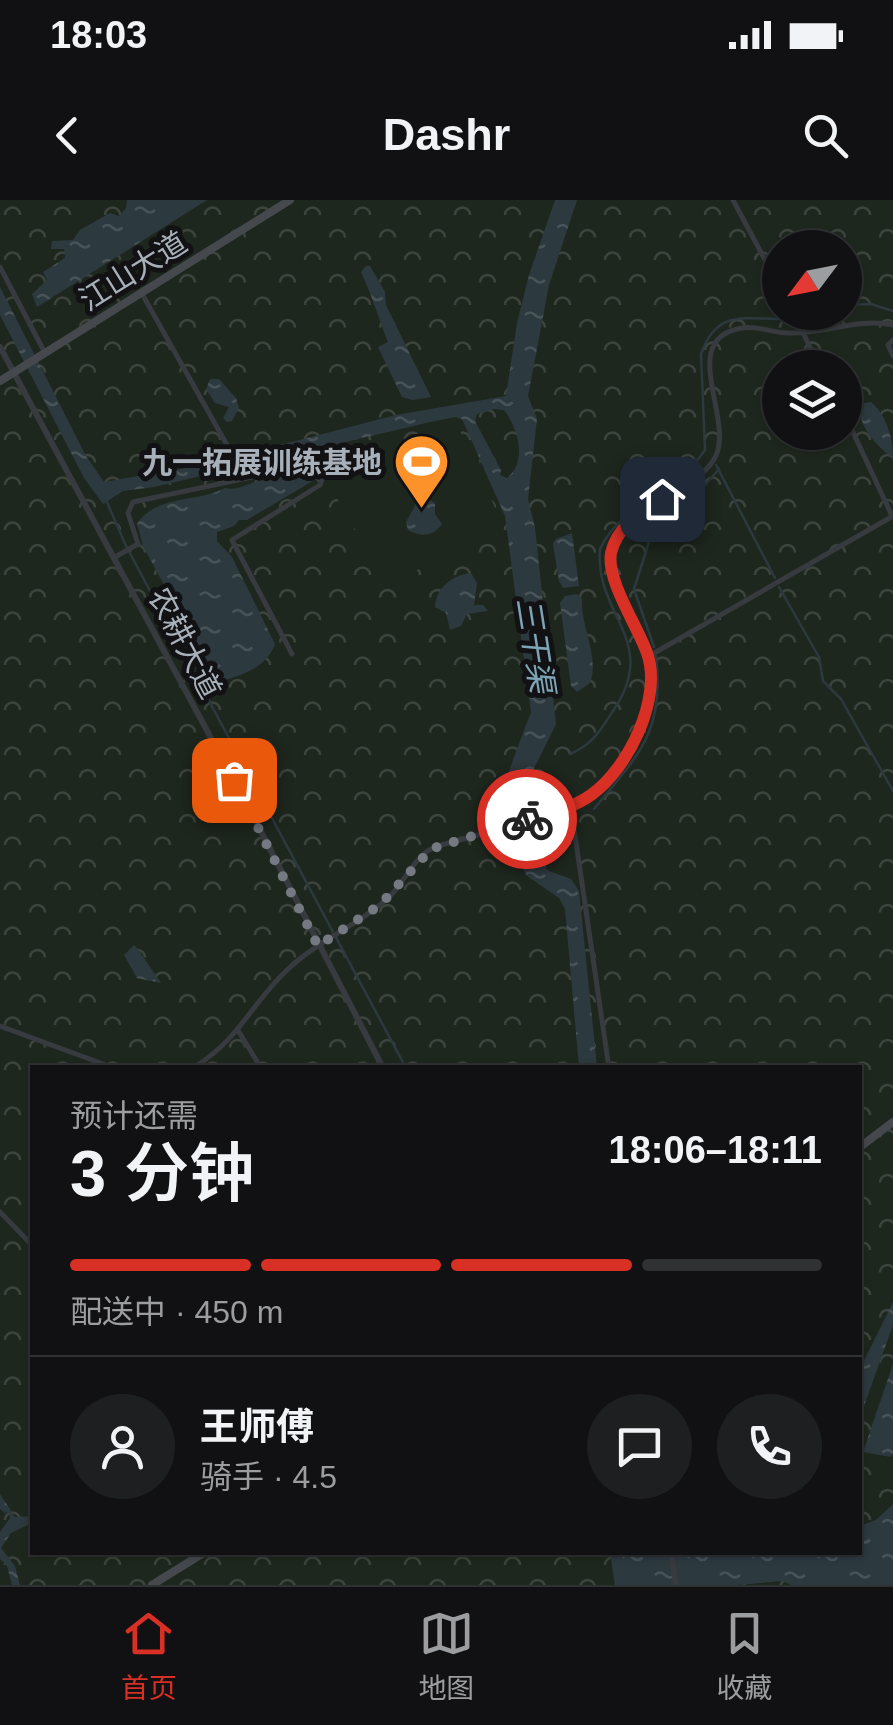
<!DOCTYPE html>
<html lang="zh">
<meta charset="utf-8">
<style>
body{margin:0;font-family:Arial,"Noto Sans SC",sans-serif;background:#1e1f21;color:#f1f3f6;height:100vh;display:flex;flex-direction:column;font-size:38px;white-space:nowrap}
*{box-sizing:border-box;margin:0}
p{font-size:32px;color:#9c9da0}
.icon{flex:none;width:55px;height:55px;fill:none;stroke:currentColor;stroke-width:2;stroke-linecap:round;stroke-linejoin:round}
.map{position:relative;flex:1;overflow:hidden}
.side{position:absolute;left:30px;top:865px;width:832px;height:490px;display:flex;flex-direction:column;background:#111113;border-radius:0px;box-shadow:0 2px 8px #0004,0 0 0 2px #303133}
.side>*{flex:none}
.needle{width:65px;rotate:238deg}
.controls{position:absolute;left:762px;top:30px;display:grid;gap:20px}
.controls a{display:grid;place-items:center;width:100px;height:100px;border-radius:50%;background:#111113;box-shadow:0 2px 8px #0004,0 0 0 2px #303133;font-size:50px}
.pin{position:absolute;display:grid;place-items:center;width:85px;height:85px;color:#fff;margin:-42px;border-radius:20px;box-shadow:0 5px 15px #0006}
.courier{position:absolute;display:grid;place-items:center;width:100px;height:100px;margin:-50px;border:8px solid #d93025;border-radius:50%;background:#fff;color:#222;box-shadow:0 2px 12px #0007}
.head em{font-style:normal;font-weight:600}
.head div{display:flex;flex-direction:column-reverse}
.head{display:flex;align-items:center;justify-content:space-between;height:170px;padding:0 40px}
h1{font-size:65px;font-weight:600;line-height:75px}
.bar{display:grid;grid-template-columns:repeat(4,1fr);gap:15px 10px;align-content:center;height:120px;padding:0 40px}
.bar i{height:12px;border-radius:8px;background:#303133}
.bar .on{background:#d93025}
.bar p{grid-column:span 4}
.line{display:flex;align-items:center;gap:25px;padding:0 40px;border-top:2px solid #303133}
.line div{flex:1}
.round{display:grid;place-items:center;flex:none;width:105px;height:105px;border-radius:52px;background:#1e1f21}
.status{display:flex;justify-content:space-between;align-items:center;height:70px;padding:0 50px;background:#111113;direction:ltr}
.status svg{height:28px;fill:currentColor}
header{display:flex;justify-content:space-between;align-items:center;height:130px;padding:0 40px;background:#111113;font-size:45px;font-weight:600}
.tabs{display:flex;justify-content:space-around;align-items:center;height:140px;border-top:2px solid #303133;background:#111113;font-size:28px;color:#9c9da0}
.tabs a{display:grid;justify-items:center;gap:5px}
.tabs .on{color:#d93025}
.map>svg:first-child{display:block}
</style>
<div class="status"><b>18:03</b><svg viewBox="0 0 49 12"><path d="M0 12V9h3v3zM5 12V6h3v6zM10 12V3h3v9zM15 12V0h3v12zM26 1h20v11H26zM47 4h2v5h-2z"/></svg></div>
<header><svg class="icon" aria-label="back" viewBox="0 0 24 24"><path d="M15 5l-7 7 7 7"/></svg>Dashr<svg class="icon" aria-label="search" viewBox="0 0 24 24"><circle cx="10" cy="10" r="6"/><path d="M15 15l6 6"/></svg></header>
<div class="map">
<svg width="893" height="1385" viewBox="0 0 893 1385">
<defs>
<pattern id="park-crowns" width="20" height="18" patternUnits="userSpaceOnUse" patternTransform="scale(2.5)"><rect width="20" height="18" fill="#1e271e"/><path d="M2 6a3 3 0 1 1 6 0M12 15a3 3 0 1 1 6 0" fill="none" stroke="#3c443d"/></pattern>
<pattern id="water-ripples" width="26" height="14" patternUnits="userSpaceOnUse" patternTransform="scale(2.5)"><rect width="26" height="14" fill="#2c393e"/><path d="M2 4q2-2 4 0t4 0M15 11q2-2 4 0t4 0" fill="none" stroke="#485358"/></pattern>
</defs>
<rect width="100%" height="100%" fill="#171719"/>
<path fill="url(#park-crowns)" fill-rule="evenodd" d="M0,0H893V1385H0ZM780,48H845V112H780ZM780,168H845V232H780ZM32,868H860V1352H32Z"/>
<path fill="#1e271e" d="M460,231L501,321L388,387L313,256L335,251L340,261Z"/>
<path fill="url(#water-ripples)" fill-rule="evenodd" d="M127,0H207L37,107L32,94L47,80L43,72L65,58L64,49H51L52,41L73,40L80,30L110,13L119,16L126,8Z
M555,0H577L549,85L528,196L537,219L528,299L535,328L556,524L523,591L522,629L538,661L549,671L571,679L579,691L597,867H579L565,709L559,698L527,676L506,639L501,592L531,512L505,316L462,219L455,217L426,223L154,287L123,291L103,304L84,278L0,115V87L86,256L104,282L203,265L396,215L506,196L517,123L529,75ZM495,209L504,210C518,228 528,261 507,278L500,275L501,270L475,221L477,214Z
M366,66H370L385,92L386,105L431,197L413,200L402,197L378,147L388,142C378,117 372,95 361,72Z
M210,179H219L236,198L239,208L232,221L227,222L223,218L229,207L215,203L206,189Z
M871,202C887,216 893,238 893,258C876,246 858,226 859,204Z
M311,270L316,279L247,320H239L234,326L217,332V341L232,357L275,444C267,467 244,474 222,481L212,474L143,346L137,324C156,294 199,303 225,288C240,292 255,278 269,280Z
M428,299L435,303V314L442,324C433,337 421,337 408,330L406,322L416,304Z
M572,333L579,386L563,388L559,381L553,344L556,339Z
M471,373L477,383L474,405H483L488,411L467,414L461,426L450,430L446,413L435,407C436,388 452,375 471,373Z
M577,394L582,399C580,427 600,456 590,483L577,492L571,486L560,403L565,396Z
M134,745L137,748L161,783L137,778L124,755Z
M893,1102V1125L860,1217V1169Z
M893,1164V1253L891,1257L863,1252Z
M0,1294L15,1317L32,1316V1323L11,1333L1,1348L15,1366L20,1385H12L7,1366L0,1359V1332L10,1318L9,1312L5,1313L0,1309Z
M893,1304V1385H791L783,1381L737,1385H615L610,1353L860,1352V1326L876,1320Z"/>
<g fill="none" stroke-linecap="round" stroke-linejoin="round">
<path stroke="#2c393e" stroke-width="2.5" d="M845,105L871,104L893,111
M716,265L775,378
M106,300L126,346L406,868
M779,387L819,457L823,481L841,499L893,591
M654,447L634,389L649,342L669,310L705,285L719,269
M570,554C592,545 600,531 613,511C661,440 594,416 600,349C621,303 677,292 705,250L701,154C716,112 740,118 776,119C787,120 798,115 808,112
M594,609C639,554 665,532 656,456"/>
<path stroke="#373a3e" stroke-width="5" d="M733,0L780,88
M0,67L45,153
M141,92L245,277
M793,112L820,168
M893,140L888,145L893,156
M845,215L892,316
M115,357L138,344L128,313L133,302L315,264L322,279L320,285L232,340L292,454
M649,456L893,316
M571,608L609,868
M0,826L114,868
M239,832L261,868
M193,868C239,840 251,804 287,770C318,740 360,725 391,695C405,681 413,659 431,649C439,644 451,643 460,640C493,631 572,612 595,592C635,558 653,507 649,456C619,390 580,350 658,301C678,289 700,280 713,261C739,224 674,139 742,128C757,125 772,133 787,133C823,135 857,117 893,125
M0,1012L32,1045"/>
<path stroke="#373a3e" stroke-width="6" d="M0,147L252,614L383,868
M671,1352L676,1385"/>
<path stroke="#45494e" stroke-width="8" d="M0,181L290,0
M860,947L893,922
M152,1385L205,1352"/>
</g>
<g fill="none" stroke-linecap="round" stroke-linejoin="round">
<path stroke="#757a82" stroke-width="10" stroke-dasharray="0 18" d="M234,580L318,746L380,705L431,649L527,619"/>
<path stroke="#d93025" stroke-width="12" d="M527,619C550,613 571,609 591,595C628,569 663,498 647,453C638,427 606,380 611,353C617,326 641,313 662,299"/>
</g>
<defs>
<symbol id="stadium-pin" viewBox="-11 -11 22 30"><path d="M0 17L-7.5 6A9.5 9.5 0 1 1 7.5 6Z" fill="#fd922b" stroke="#121214"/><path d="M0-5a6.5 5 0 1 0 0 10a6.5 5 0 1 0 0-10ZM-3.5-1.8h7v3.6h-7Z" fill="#fff"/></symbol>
</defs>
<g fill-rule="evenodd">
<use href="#stadium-pin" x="390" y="230" width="63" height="86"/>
</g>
<g text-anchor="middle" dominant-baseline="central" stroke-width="10" stroke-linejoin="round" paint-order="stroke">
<g font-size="30" fill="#a8b0ba" stroke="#121214">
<text transform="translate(133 71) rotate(-32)">江山大道</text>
<text transform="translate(185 443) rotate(62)">农耕大道</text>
</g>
<g font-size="30" font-weight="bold" fill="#a8b0ba" stroke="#121214" text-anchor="end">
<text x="382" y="262">九一拓展训练基地</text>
</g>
<g font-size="32" font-style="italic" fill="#7da5b6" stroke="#121214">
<text transform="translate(535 445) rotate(81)">三干渠</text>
</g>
</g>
</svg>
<div class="controls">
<a><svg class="needle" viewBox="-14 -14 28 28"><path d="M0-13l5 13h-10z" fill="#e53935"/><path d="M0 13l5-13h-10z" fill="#9c9da0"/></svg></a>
<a><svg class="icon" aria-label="layers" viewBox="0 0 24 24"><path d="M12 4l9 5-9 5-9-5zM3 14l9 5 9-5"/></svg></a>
</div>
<div class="pin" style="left:234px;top:580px;background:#ea580c"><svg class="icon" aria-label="bag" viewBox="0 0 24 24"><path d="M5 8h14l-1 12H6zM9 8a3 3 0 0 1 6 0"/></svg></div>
<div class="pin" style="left:662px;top:299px;background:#1f2937"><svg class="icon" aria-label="home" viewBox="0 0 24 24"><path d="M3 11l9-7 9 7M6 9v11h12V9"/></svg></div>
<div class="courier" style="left:527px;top:619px"><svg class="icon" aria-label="bike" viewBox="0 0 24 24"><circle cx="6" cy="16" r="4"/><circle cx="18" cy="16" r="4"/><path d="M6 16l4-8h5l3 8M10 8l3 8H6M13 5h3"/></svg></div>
<section class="side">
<div class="head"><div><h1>3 分钟</h1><p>预计还需</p></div><em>18:06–18:11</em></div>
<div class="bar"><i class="on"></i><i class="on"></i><i class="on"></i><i></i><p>配送中 · 450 m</p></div>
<div class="line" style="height:180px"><a class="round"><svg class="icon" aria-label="person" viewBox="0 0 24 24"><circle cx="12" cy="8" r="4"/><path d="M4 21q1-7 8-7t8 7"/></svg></a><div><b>王师傅</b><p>骑手 · 4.5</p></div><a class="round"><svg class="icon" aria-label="chat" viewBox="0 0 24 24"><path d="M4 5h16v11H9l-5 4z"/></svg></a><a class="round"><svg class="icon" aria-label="phone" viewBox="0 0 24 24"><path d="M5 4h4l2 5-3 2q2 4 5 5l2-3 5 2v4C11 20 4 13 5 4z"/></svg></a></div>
</section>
</div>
<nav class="tabs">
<a class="on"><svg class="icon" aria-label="home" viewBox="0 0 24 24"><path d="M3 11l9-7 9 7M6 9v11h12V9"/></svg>首页</a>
<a><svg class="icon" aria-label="map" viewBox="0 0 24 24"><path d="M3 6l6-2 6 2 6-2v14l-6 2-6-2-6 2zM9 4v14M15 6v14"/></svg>地图</a>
<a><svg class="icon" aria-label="saved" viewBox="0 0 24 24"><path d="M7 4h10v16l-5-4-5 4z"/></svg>收藏</a>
</nav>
